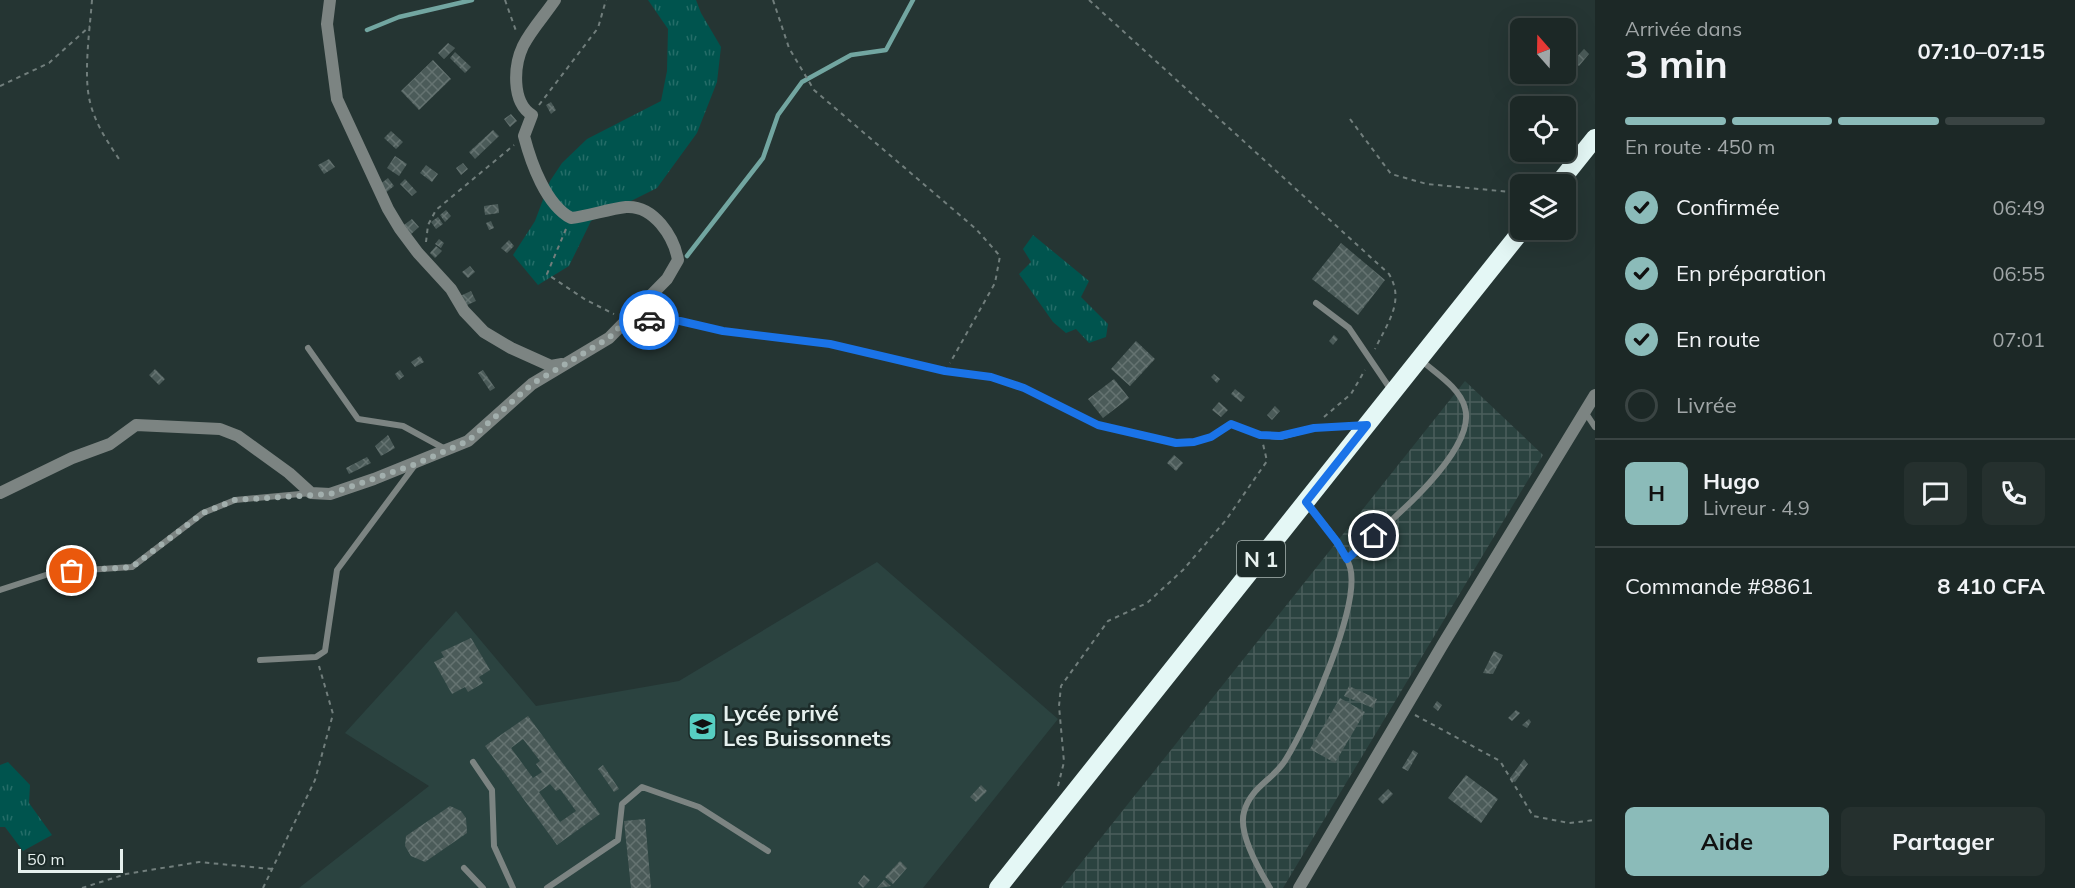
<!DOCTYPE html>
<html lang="fr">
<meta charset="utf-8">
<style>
body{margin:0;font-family:Mulish,sans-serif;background:#25302e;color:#f1f3f6;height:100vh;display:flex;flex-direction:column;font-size:22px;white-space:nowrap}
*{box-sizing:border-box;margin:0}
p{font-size:20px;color:#a0a6a7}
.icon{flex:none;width:33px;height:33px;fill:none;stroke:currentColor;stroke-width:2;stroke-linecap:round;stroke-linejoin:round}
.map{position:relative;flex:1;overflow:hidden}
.sheet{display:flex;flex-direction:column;background:#1c2826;width:480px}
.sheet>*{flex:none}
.needle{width:39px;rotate:340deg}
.fabs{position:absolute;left:1510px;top:18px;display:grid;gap:12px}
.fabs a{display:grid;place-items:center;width:66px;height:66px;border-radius:9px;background:#1c2826;box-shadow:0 6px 24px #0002,0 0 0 2px #3a4443;font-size:30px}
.scale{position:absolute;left:18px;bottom:15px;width:105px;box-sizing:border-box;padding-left:6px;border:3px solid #e6f0ee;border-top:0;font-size:16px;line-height:21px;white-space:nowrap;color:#e6f0ee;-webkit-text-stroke:4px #1c2b29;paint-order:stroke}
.pin{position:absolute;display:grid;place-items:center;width:51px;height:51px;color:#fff;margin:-26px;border:3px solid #fff;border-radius:50%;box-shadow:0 2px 6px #0007}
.courier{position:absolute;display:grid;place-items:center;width:60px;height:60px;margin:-30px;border:4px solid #1a73e8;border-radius:50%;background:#fff;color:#222;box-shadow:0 2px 8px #0007}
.head em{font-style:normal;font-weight:700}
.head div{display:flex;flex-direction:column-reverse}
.head{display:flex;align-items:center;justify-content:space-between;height:102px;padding:0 30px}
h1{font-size:39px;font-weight:700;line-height:45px}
.bar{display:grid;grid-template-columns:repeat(4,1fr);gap:9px 6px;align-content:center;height:72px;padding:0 30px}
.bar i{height:8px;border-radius:4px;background:#3a4443}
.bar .active{background:#8bbbb9}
.bar p{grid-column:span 4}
.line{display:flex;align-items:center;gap:15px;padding:0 30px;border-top:2px solid #3a4443}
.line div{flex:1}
.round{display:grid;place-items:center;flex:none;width:63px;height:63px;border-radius:9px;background:#25302e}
ol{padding:0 30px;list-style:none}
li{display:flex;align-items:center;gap:18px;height:66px}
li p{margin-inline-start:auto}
li .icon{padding:6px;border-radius:50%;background:#8bbbb9;color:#111;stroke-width:4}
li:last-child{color:#a0a6a7}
li i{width:33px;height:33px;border:3px solid #3a4443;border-radius:50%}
.primary-button{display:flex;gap:12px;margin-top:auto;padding:12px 30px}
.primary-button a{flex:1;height:69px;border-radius:9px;background:#8bbbb9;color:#111;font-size:24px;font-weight:700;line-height:69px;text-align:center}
.primary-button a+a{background:#25302e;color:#f1f3f6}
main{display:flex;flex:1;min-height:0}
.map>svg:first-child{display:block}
</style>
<main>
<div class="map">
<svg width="1595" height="888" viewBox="0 0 1595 888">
<defs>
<pattern id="industrial-grid" width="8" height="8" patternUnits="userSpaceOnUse" patternTransform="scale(1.5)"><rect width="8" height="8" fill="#2b4340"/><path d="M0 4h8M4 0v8" fill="none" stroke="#4a5e5c"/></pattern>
<pattern id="grass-tufts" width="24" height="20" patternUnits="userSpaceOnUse" patternTransform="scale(1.5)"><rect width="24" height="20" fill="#00544e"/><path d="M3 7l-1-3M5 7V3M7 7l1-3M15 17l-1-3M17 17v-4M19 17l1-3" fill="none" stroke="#256d68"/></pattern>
<pattern id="building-cross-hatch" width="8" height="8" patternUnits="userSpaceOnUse" patternTransform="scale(1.5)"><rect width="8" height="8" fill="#4b5b59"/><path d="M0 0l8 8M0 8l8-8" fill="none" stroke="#657371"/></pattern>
</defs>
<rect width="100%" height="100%" fill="#253533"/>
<path fill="#2b4340" d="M877,562L1058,719L923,888H299L429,786L345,733L456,611L536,706L679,681Z"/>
<path fill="url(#industrial-grid)" d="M1465,381L1543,455L1283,888H1061Z"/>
<path fill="url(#grass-tufts)" d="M648,0H696L701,13L721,47L717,82L697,133L657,188L591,221L569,266L538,285L513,255L535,221L550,181L562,163L587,139L661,101L667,71L668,29Z
M1033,235L1089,281L1081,297L1108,324L1106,337L1089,343L1076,329L1066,333L1053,322L1019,274L1031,262L1023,249Z
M8,762L30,785L29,803L52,835L23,851L5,827H0V765Z"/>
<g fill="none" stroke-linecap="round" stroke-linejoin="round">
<path stroke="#72a6a1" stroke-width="4.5" d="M367,30L399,17L472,0
M687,256L763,158L778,115L802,82L851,55L886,50L913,0"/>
</g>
<path fill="url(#building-cross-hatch)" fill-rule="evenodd" d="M448,43L455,48L444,59L438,53Z
M1584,49L1589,54L1579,66L1573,61Z
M455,52L471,67L465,73L450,58Z
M433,60L451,79L419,110L401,91Z
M551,102L556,110L551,114L546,105Z
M511,114L517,121L510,127L504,119Z
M493,130L499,136L475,159L469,152Z
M391,131L403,142L396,149L384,138Z
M395,156L407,164L399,176L387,168Z
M329,159L335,167L324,174L318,165Z
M463,163L468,169L461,175L456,168Z
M426,165L438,174L432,182L420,173Z
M388,178L394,186L384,194L378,186Z
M405,179L417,192L412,196L400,184Z
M498,204L499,213L485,215L484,206Z
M446,210L451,216L445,222L440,215Z
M438,217L443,224L436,229L431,222Z
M412,219L419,227L409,236L401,227Z
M491,221L494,228L489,230L486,223Z
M439,239L444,243L441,248L435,244Z
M509,240L514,246L507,253L501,248Z
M1341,243L1385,280L1358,315L1312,279Z
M436,246L442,251L435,258L430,253Z
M470,266L475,272L468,278L462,272Z
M471,291L476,301L465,306L460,296Z
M1334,335L1338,339L1333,345L1329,341Z
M1136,341L1155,359L1130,386L1111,369Z
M420,356L424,362L415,367L411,362Z
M155,369L165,379L159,385L149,375Z
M400,370L404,376L399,380L395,374Z
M483,370L495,388L490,391L478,373Z
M1214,374L1220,379L1217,383L1211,377Z
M1114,379L1129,398L1103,418L1088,399Z
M1235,389L1245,397L1241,402L1231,394Z
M1219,402L1228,410L1221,417L1212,410Z
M1275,406L1280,411L1272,420L1267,415Z
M388,435L395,448L381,456L375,446Z
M1174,455L1183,463L1176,471L1167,463Z
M367,457L371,463L349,474L346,468Z
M471,638L490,670L479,677L483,683L468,692L465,687L452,694L434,662L444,657L441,652Z
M1494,651L1503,655L1493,674L1483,673Z
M1349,686L1377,699L1373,708L1344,696Z
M1340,698L1365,712L1335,763L1310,749Z
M1437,701L1442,705L1438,711L1433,707Z
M1516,710L1520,713L1512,721L1508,718Z
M528,716L600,814L557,845L485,746ZM523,739L540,761L536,764L542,772L533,778L511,748ZM550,784L556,791L560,789L576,811L560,822L539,792Z
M1529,719L1531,722L1527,728L1522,725Z
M1413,750L1418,753L1408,771L1402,768Z
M1524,759L1528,764L1515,782L1510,778Z
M603,765L619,789L614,792L598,769Z
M1466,775L1498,799L1481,823L1448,798Z
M981,785L987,791L976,802L970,797Z
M1388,789L1393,794L1383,804L1378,799Z
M450,806L461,811L466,818L467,833L425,862L411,856L405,846L406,836Z
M645,819L651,888H631L624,821Z
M900,861L907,868L893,884L885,877Z
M864,875L870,880L863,888L858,883Z
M884,880L891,886L877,888Z"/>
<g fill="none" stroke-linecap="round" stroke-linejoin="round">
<path stroke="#717e7c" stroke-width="2" stroke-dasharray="4.5 4.5" stroke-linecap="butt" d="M92,0C90,28 83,75 90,102C95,123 107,141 119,159
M505,0L516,31
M773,0L789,48L814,90L976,229L1000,256L995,283L950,363
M1089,0L1389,274C1405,301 1388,322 1375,349
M0,86L49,63L90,26
M539,105L598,28L606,0
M1350,119L1391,174L1427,184L1521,193
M566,229L547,274L586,300L614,314
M426,242L428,225L436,210L514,145
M1324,417L1351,394L1365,370
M1415,715L1500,761L1533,816L1569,823L1595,820
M1058,786L1064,762L1059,706L1061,686L1108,621L1147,603L1183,570L1226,520L1267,461L1263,444
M82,888L126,874L199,862L272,869
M263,888L315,780L333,714L319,666"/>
<path stroke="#7c8482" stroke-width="6" d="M1316,303L1349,328L1391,390
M627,320L680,321L723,331L830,344L945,371L991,377L1024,388L1098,425L1176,443L1194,442L1211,437L1231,424L1260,435L1280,437L1314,428L1362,425
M308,348L358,419L403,426L447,450
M1585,412L1595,427
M1347,559C1377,533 1478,453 1465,408C1460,388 1437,374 1422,361
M0,590L55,572L132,567L203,513L235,500L311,493
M260,660L316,657L325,651L337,570L415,465
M473,762L492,790L494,846L513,888
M464,868L483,888
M547,888L618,840L622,804L642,787L699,807L768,851
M1270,888C1259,870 1238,833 1244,812C1251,786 1274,780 1286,759C1308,724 1361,605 1350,567C1342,542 1321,522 1306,503"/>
<path stroke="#7c8482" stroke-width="12" d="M330,0L327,24L337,99L388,209L400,229L418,253L451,289L464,311L484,332L511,348L551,366L562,364
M0,493L72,458L110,444L136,425L220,429L238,436L289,473L311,493L330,494L374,479L468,441L532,384L609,338L667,279L678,260C674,237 654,205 626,207C608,209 589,216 571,218C546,205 531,163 524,136L532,115C511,102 514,65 523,46C531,30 545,15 555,0
M1299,888L1443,644L1595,395"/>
<path stroke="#e4f7f5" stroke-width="18" d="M1558,184L1595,138
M998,888L1522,230"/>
</g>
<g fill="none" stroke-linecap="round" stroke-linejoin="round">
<path stroke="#a2afad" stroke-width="6" stroke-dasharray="0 10.8" d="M72,571L132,567L203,513L235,500L330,494L416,464L468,441L532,384L609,338L626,320H649"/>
<path stroke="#1a73e8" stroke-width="8" d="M649,320L680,321L723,331L830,344L945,371L991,377L1024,388L1098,425L1176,443L1194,442L1211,437L1231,424L1260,435L1280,436L1314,428L1367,425L1306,502L1337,542L1347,559L1374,536"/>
</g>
<defs>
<symbol id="school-square" viewBox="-11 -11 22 22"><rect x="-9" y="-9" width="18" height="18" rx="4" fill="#57cec2" stroke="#1c2b29"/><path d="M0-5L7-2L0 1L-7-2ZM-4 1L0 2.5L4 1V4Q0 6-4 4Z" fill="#111"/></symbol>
</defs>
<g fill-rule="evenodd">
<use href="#school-square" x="686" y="710" width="33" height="33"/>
</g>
<g text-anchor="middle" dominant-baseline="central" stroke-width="5" stroke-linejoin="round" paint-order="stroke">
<rect fill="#1c2b29" stroke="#a9b5b3" stroke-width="1.5" x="1237" y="541" width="48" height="36" rx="4.5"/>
<g font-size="21" font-weight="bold" fill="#e6f0ee">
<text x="1261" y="559">N 1</text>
</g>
<g font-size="22" font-weight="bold" fill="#e6f0ee" stroke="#1c2b29" text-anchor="start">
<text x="723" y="713">Lycée privé<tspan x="723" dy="25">Les Buissonnets</tspan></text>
</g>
</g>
</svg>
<div class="fabs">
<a><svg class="needle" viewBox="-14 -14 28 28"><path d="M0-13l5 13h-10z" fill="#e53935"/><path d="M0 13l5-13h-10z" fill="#a0a6a7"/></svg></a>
<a><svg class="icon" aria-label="locate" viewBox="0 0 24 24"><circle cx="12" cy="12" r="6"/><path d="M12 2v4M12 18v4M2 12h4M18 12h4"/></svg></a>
<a><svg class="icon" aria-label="layers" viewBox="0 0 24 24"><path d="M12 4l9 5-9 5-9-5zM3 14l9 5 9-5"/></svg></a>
</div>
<div class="scale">50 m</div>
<div class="pin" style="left:72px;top:571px;background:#ea580c"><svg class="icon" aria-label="bag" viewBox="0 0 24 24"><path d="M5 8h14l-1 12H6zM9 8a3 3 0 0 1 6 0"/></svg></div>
<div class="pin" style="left:1374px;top:536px;background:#1f2937"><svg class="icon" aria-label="home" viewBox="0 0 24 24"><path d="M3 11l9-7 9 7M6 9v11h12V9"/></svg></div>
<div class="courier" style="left:649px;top:320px"><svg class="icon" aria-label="car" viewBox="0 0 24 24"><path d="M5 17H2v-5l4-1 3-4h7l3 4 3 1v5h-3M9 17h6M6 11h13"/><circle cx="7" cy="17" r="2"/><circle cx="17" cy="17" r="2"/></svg></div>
</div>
<section class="sheet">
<div class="head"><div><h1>3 min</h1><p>Arrivée dans</p></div><em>07:10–07:15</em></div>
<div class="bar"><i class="active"></i><i class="active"></i><i class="active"></i><i></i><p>En route · 450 m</p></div>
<ol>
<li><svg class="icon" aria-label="check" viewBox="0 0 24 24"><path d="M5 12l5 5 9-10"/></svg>Confirmée<p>06:49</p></li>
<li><svg class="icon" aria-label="check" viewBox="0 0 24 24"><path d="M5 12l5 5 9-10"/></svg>En préparation<p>06:55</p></li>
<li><svg class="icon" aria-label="check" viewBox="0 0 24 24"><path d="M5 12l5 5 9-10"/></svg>En route<p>07:01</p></li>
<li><i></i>Livrée</li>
</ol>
<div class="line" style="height:108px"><b class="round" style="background:#8bbbb9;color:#111">H</b><div><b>Hugo</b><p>Livreur · 4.9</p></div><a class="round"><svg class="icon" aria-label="chat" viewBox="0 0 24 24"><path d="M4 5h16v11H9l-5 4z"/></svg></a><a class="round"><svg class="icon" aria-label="phone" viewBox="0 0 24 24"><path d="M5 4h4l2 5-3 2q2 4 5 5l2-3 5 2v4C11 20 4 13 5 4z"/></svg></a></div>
<div class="line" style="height:78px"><div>Commande #8861</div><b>8 410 CFA</b></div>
<div class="primary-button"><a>Aide</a><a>Partager</a></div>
</section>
</main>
